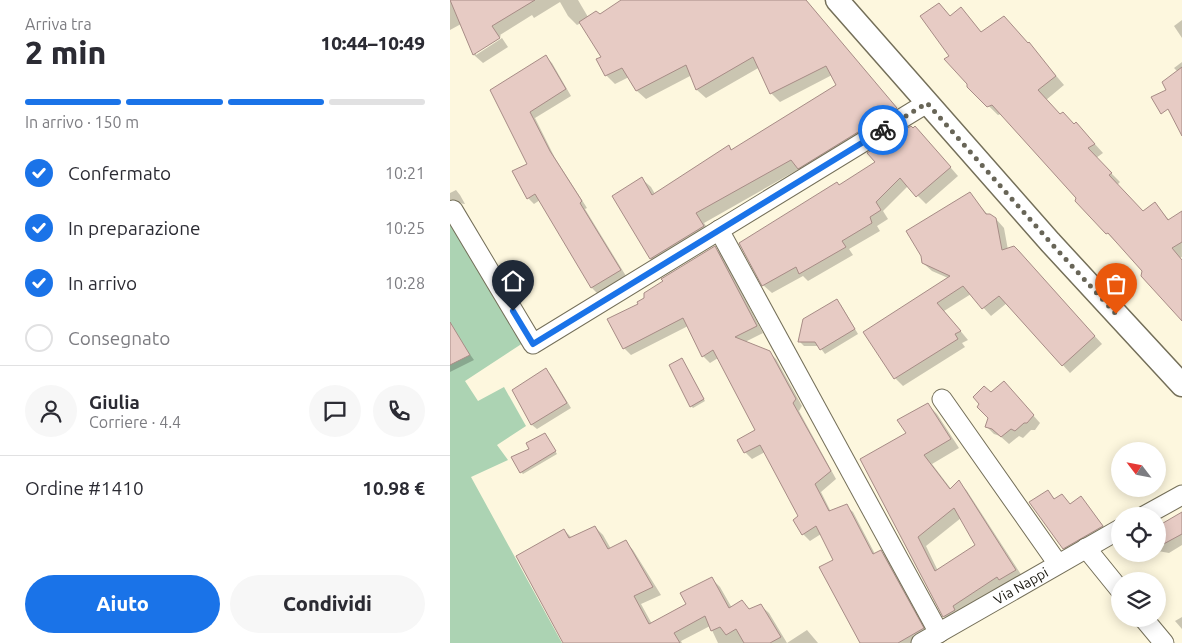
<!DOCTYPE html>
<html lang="it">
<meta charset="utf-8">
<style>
body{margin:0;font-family:Ubuntu,sans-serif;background:#f7f7f7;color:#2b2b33;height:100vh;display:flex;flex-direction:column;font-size:19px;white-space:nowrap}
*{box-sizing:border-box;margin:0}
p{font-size:16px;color:#7c7c81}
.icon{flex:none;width:28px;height:28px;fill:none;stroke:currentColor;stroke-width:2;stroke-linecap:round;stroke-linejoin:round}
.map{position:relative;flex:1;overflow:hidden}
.sheet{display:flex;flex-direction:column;background:#fff;width:450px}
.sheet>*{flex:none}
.needle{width:32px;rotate:302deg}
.tools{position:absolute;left:661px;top:442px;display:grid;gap:10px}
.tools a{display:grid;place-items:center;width:55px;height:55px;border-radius:50%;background:#fff;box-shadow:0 2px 12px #0003;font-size:25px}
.pin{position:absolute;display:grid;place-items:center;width:42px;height:42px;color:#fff;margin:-51px -21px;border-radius:50% 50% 50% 0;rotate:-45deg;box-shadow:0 0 5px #0007}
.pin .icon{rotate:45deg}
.courier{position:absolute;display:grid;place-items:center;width:50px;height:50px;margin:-25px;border:4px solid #1a73e8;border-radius:50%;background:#fff;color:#222;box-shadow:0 1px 6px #0007}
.head em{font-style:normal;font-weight:800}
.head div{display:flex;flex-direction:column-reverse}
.head{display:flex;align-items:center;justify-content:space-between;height:85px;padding:0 25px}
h1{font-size:32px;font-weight:800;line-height:38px}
.bar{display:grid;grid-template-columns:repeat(4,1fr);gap:8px 5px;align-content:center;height:60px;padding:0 25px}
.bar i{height:6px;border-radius:4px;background:#e1e1e2}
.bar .on{background:#1a73e8}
.bar p{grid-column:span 4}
.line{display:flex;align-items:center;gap:12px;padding:0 25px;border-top:1px solid #e1e1e2}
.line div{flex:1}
.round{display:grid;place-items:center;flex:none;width:52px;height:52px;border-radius:26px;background:#f7f7f7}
ol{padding:0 25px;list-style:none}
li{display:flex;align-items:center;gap:15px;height:55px}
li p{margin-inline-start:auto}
li .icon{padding:5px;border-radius:50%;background:#1a73e8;color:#fff;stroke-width:4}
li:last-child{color:#7c7c81}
li i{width:28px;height:28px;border:2px solid #e1e1e2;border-radius:50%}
.primary-button{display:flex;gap:10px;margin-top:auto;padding:10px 25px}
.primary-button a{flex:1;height:58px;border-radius:30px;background:#1a73e8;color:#fff;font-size:20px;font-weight:800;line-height:58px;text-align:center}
.primary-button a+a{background:#f7f7f7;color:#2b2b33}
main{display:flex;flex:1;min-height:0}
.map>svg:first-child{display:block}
</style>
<main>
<section class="sheet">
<div class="head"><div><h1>2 min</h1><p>Arriva tra</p></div><em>10:44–10:49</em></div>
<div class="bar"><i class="on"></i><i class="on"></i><i class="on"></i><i></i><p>In arrivo · 150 m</p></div>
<ol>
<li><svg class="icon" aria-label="check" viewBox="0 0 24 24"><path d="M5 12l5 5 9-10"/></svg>Confermato<p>10:21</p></li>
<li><svg class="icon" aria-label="check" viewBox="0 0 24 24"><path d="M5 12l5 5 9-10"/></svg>In preparazione<p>10:25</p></li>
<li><svg class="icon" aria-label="check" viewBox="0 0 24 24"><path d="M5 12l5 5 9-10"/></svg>In arrivo<p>10:28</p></li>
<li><i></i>Consegnato</li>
</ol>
<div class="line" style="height:90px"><a class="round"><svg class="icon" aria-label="person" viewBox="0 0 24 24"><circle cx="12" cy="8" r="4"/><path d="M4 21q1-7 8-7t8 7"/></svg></a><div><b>Giulia</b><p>Corriere · 4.4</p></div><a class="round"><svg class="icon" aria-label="chat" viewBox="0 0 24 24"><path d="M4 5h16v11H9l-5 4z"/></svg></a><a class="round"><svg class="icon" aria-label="phone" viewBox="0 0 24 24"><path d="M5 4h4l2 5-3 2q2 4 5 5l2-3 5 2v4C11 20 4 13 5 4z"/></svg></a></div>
<div class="line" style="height:65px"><div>Ordine #1410</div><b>10.98 €</b></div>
<div class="primary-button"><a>Aiuto</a><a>Condividi</a></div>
</section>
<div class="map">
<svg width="732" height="643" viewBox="0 0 732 643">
<rect width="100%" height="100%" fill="#fdf7de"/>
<path fill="#acd3b3" d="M3,224L73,343L15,381L28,401L54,387L76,426L47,445L58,460L21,477L112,643H0V226Z"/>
<path fill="#0003" fill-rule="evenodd" d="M0,0H128L138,17L199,50L172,0H356L454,118L357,177L349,169L254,223L262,235L210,267L201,259L164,196L192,179L201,187L205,194L279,146L282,150L388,85L382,75L330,102L321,93L310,67L256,98L247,90L242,75L196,99L187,91L179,77L165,84L156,75L153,58L131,23L127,25L118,16L110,2L84,18L82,15L50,35L51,36L26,52V55L52,38L58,47L33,63L24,55L11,24L0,30Z
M489,5L501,17L511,9L532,33L579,44L614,85L596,100L611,116L635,133L653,153L646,158L670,182L667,185L693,212L705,204L720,221L732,212V257L730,258L732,260V319L667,241L666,242L626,201L627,198L551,114L548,115L518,86L519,83L500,57Z
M732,20V38L724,26Z
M96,57L102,63L121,96L85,118L105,158L137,208L135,209L176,276L148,294L142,288L90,200L84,204L78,198L79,164L42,90Z
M732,62V99L728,72L724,68Z
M473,136L508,176L476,204L458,186L433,211L438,219L427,226L430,231L399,249L403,255L358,281L353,276L322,293L313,285L390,186Z
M6,190L10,195L15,204L8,203L0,206V193Z
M520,194L538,215L546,219L554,228L558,250L576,260L652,344L620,373L557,303L541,316L521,294L494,311L518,340L512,343L515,347L453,386L445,378L498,278L482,271L473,263Z
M265,248L271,254L313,333L295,342L319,352L326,359L352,406L349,411L386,479L371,492L381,512L396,506L403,512L425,554L431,551L437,558L480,636L467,643H411L385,560L371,534L360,541L353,534L350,516L315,452L302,459L295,452L307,430L268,358L260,363L253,356L238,326L181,355L174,348L159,319L190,305Z
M391,305L408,334L375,354L369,346H354L350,342Z
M9,339L24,360L0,372V344Z
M234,362L255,401L243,408L241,406Z
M96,370L101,375L121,408L87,429L82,425L64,390Z
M561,390L590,423L585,430H581L573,438L569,436L559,444L550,436L544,434L537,427L540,418Z
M478,405L487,414L509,448L482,464L501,489L509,482L517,491L574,579L503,625L494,617L411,460L458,434ZM511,518L527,546L488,571L476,546Z
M96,436L107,454L73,474L71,472L81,449Z
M598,492L606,500L621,505L631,498L659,533L621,555L614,548Z
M732,513V545L719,553L708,551V527Z
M145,527L153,535L161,549L175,541L183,550L211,595L191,604L202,624L237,605L262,579L270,587L282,608L292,602L300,610L310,605L319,613L337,643H268L260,626L231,641L232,643H117L114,530L122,538Z
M732,617V629L725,621Z
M357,630L368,643H337Z"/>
<path fill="#e7cbc4" stroke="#a78c86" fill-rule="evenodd" d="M0,0H85L42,26L50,38L23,55Z
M171,0H356L447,108L348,169L341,160L246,213L254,226L200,259L162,196L192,177L202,195L279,145L281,150L386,85L376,66L320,94L303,57L246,90L236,65L186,91L172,68L155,76L146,59L151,57L129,22L146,11L150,14Z
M489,3L500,16L511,7L531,32L554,16L578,43L579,42L606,76L588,90L610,114L613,112L624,124L626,122L645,144L638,148L662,173L659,175L693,211L705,202L718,220L732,211V242L722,248L732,260V321L691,276L692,271L658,233L656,234L625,201L626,198L542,105L537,107L517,87V84L494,59L499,56L470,16Z
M96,55L116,89L80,112L100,151L132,201L130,203L171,270L141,288L85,194L77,199L62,171L77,164L40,90Z
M732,67V136L718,109L711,114L701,97L716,90L712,82Z
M461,126L463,128L465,126L501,167L466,197L450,178L426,202L431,210L420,217L422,223L392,241L396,247L349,274L346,267L312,286L289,243L387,182L389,185L425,162L417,153Z
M520,192L536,214H540L546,218L552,250L564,246L568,250L645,336L612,366L549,296L532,309L513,286L487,303L511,331L505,334L508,339L444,379L413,332L500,276L472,263L471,256L456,231Z
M265,246L307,326L285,337L320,351L346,399L343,403L381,471L365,484L379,511L397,504L423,554L431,550L474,628L448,643H410L369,567L383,560L366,526L352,535L343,520L348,516L310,445L294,453L287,440L305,430L263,350L252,357L233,318L173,349L157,319L188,304L187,302L194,298V293L213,281L211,279Z
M387,299L405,329L370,350L365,342H348L353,319Z
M0,322L20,355L0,365Z
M232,358L254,399L240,407L219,365Z
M96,368L117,403L81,425L62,390Z
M554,381L584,415L577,423H574L565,431L561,429L551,437L542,429L535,427L538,418L527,407L529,404L523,397L534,386L541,392Z
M478,403L501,439L474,455L500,489L509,480L566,570L549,580L547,577L503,606L505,610L493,617L410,459L456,433L447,420ZM504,508L525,545L485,571L468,537Z
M95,433L106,451L70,473L61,457L79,449L76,443Z
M598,490L604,499L612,494L620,504L631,496L653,526L613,549L579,502Z
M732,512V534L708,547V526Z
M145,526L158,549L176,540L203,587L184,596L199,624L236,604L230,593L262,577L279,608L292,600L299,609L311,604L331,637L320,643H294L286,629L276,635L270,627L261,631L255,616L224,633L230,643H113L66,556L114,529L119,538Z"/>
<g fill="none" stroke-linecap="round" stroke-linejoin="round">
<defs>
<g id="minor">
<path d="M0,212L3,210L83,344L477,103"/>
<path d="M269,230L489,633"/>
<path d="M492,399L608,564"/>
<path d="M694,516L732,495"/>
<path d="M636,548L670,590"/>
<path d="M694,619L714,643"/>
<path id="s1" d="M471,643L670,529"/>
</g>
<path id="tertiary" d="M387,0L600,242L732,385"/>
</defs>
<use href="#minor" stroke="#746f59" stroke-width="21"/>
<use href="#tertiary" stroke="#746f59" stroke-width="25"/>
<use href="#minor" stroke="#fff" stroke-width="19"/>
<use href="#tertiary" stroke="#fff" stroke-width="22"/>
</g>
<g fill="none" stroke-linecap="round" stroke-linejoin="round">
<path stroke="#686557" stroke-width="5" stroke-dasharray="0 9" d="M433,130L477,103L600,242L666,314"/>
<path stroke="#1a73e8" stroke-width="6" d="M63,311L83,344L433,130"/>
</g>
<g text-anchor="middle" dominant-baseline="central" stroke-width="4" stroke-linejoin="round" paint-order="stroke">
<g font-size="14" fill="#18160e" stroke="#fff">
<text stroke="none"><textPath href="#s1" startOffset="115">Via Nappi</textPath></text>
</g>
</g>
</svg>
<div class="tools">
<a><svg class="needle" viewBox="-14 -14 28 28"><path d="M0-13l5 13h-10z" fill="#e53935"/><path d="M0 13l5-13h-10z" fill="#7c7c81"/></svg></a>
<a><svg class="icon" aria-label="locate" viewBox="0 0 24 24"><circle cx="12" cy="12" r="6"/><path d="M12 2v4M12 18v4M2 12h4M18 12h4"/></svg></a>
<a><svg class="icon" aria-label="layers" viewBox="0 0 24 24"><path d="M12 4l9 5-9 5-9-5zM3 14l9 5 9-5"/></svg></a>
</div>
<div class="pin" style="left:666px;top:314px;background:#ea580c"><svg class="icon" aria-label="bag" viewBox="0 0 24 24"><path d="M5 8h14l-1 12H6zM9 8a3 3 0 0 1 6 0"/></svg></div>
<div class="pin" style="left:63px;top:311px;background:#1f2937"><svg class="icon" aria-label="home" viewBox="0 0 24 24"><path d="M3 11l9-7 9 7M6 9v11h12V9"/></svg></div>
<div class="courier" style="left:433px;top:130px"><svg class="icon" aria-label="bike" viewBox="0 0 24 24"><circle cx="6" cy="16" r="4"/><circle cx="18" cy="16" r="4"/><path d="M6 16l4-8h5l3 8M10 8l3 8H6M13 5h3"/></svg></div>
</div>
</main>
